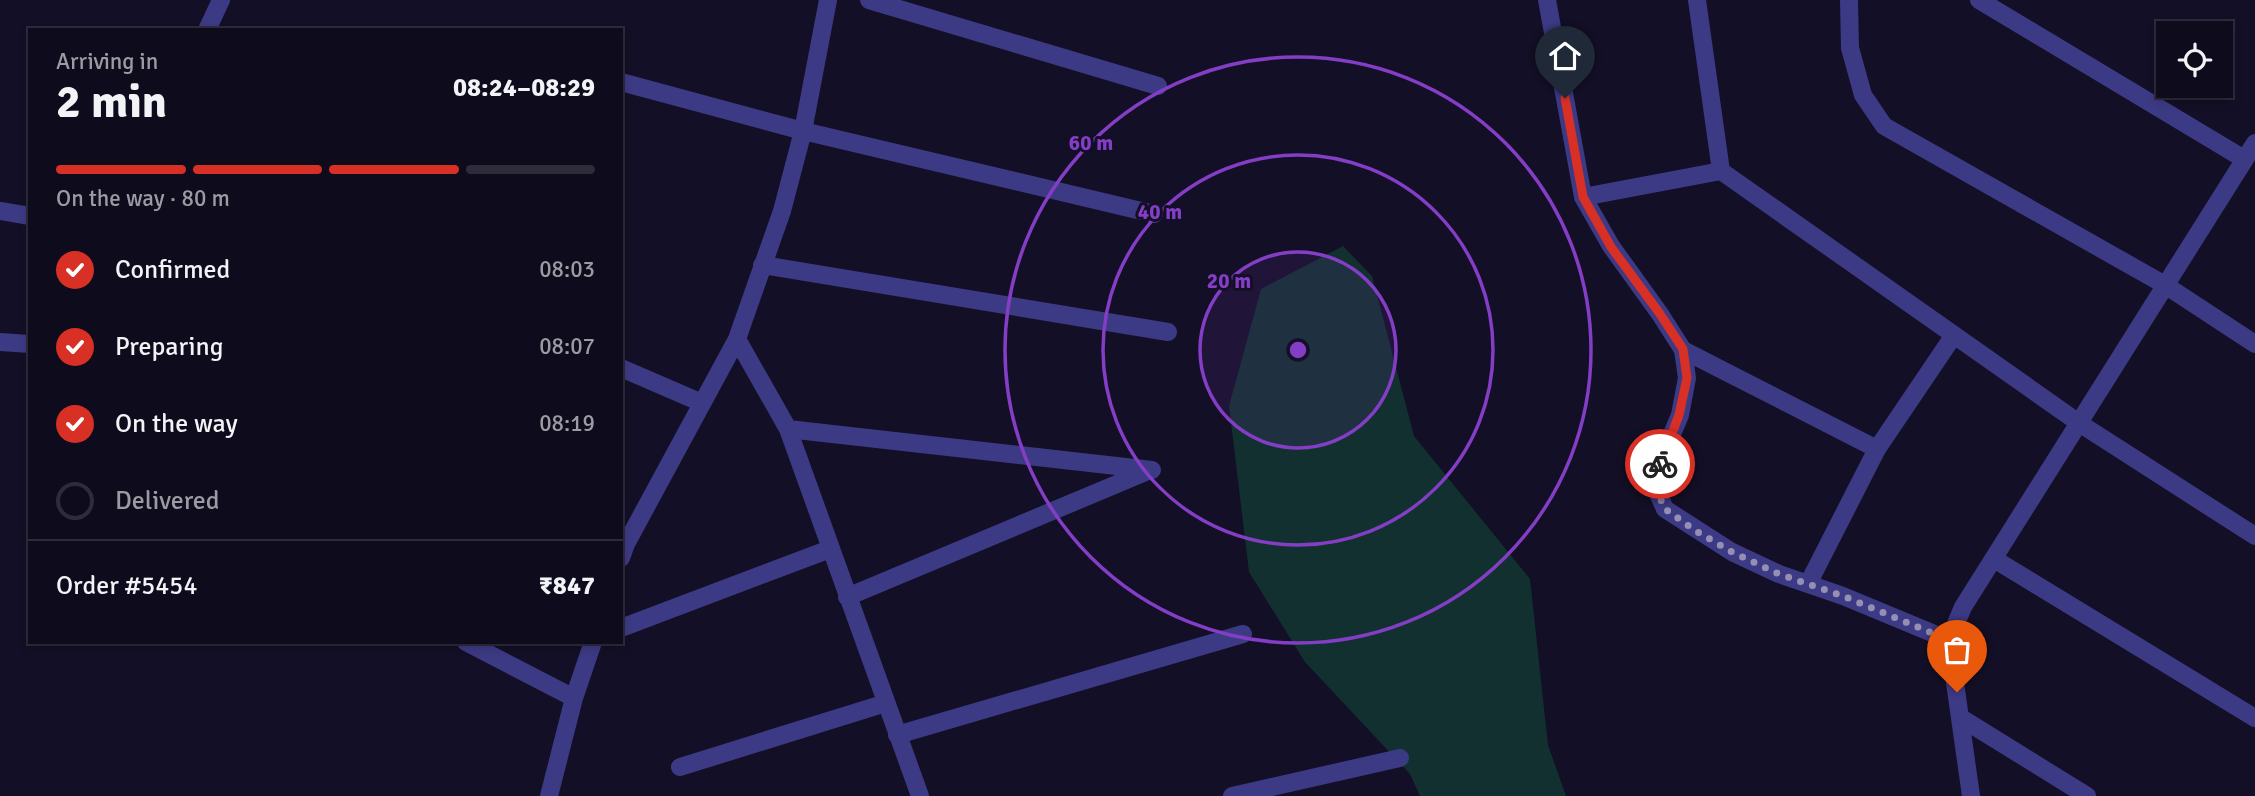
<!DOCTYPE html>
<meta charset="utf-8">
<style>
body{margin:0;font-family:Signika,sans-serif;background:#171425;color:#f1f3f6;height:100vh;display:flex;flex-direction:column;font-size:26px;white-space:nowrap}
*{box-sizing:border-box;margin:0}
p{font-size:23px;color:#9b9ba3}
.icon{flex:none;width:38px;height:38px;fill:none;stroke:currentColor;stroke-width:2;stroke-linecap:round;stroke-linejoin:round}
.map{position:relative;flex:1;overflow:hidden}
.details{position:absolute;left:28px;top:28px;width:595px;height:616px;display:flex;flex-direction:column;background:#0e0b1c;border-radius:0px;box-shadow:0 4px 10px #0003,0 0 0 2px #2e2b3b}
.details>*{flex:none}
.controls{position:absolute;left:2156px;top:21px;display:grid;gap:14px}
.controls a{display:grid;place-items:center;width:77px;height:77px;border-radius:0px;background:#0e0b1c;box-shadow:0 4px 10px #0003,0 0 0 2px #2e2b3b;font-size:35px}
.pin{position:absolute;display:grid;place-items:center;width:60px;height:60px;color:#fff;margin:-72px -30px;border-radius:50% 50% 50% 0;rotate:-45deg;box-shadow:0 0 7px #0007}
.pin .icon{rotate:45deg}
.courier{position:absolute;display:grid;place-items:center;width:70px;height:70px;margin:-35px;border:5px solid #d93025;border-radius:50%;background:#fff;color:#222;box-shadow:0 2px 9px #0007}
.overview em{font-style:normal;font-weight:700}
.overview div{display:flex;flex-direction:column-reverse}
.overview{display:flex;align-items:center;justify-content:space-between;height:119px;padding:0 28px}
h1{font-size:46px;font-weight:700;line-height:52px}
.bar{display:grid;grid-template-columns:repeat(4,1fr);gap:10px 7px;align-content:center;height:84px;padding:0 28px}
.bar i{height:9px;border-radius:5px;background:#2e2b3b}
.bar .selected{background:#d93025}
.bar p{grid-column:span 4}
.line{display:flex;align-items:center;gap:18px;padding:0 28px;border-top:2px solid #2e2b3b}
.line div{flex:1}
ol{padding:0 28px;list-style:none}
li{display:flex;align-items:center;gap:21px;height:77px}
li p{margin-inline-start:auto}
li .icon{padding:7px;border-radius:50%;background:#d93025;color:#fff;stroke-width:4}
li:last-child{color:#9b9ba3}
li i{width:38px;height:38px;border:4px solid #2e2b3b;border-radius:50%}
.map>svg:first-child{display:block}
</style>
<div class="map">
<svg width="2255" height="796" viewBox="0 0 2255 796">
<rect width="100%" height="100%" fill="#130f26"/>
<path fill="#12302f" d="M1343,246L1372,276L1414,436L1530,579L1548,745L1566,796H1420L1410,774L1305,662L1249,572L1229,406L1261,289Z"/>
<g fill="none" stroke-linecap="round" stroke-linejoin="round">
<path stroke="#3d3a85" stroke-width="18" d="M869,0L1158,86
M1547,0L1583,197L1611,246L1660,314L1683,350L1687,378L1680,415L1657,470L1656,489L1665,509L1732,552L1779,574L1843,596L1949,640
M1697,0L1721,171L2079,423L2255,536
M1849,0L1850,48L1863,95L1884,126L2165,285L2255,344
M1979,0L2244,159
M207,30L221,0
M621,82L803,131L1154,214
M1583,197L1721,171
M0,211L30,216
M762,265L1168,332
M737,339L788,429L920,796
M0,342L30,344
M1683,350L1877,449L1954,335
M621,368L702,403
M788,429L1152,470
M621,558L626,544L737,339L782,211L803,131L828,0
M1994,559L2255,718
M1808,584L1877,449
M847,597L1148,471
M621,628L830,549
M466,642L574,698
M1961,718L2087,796
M897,735L1243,634
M680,767L886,703
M549,796L574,698L593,642
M1232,796L1400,758
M1971,796L1949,640L1963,607L2255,143"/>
</g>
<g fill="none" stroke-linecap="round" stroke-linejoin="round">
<path stroke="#948fb3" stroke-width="7" stroke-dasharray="0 12.6" d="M1660,464L1656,489L1665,509L1696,531L1732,552L1779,574L1843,596L1949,640L1957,692"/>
<path stroke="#d93025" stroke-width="9" d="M1565,98L1583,197L1611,247L1660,314L1683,349L1687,378L1679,415L1660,464"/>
</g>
<circle cx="1298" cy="350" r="98" fill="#843dc5" fill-opacity=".12"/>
<g fill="none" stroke="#843dc5" stroke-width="3.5">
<circle cx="1298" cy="350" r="98"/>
<circle cx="1298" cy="350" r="195"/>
<circle cx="1298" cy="350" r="293"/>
</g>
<circle cx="1298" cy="350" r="10" fill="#843dc5" stroke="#130f26" stroke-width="3.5"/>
<g font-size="21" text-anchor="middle" font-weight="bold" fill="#843dc5" stroke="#130f26" stroke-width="6" stroke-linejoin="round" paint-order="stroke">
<text x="1091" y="150">60 m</text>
<text x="1160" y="219">40 m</text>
<text x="1229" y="288">20 m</text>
</g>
</svg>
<div class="controls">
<a><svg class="icon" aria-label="locate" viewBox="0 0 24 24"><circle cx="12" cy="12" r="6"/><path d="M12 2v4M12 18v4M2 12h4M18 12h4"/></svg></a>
</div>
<div class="pin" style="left:1957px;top:692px;background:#ea580c"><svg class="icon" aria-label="bag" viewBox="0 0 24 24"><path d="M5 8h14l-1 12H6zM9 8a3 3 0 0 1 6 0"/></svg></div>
<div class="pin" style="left:1565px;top:98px;background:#1f2937"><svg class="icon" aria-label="home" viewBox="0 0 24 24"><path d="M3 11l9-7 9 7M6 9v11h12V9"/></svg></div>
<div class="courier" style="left:1660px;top:464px"><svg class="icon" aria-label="bike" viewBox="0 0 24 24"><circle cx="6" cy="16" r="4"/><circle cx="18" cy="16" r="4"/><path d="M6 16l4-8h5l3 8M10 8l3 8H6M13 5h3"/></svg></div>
<section class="details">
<div class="overview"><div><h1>2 min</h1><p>Arriving in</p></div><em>08:24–08:29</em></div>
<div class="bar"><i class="selected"></i><i class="selected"></i><i class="selected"></i><i></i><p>On the way · 80 m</p></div>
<ol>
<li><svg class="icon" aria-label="check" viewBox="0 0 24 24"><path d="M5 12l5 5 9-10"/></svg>Confirmed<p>08:03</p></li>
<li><svg class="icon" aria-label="check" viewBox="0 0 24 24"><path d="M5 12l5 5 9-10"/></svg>Preparing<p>08:07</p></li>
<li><svg class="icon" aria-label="check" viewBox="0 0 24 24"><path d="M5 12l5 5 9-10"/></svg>On the way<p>08:19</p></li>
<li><i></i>Delivered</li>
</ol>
<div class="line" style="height:91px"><div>Order #5454</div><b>₹847</b></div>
</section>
</div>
